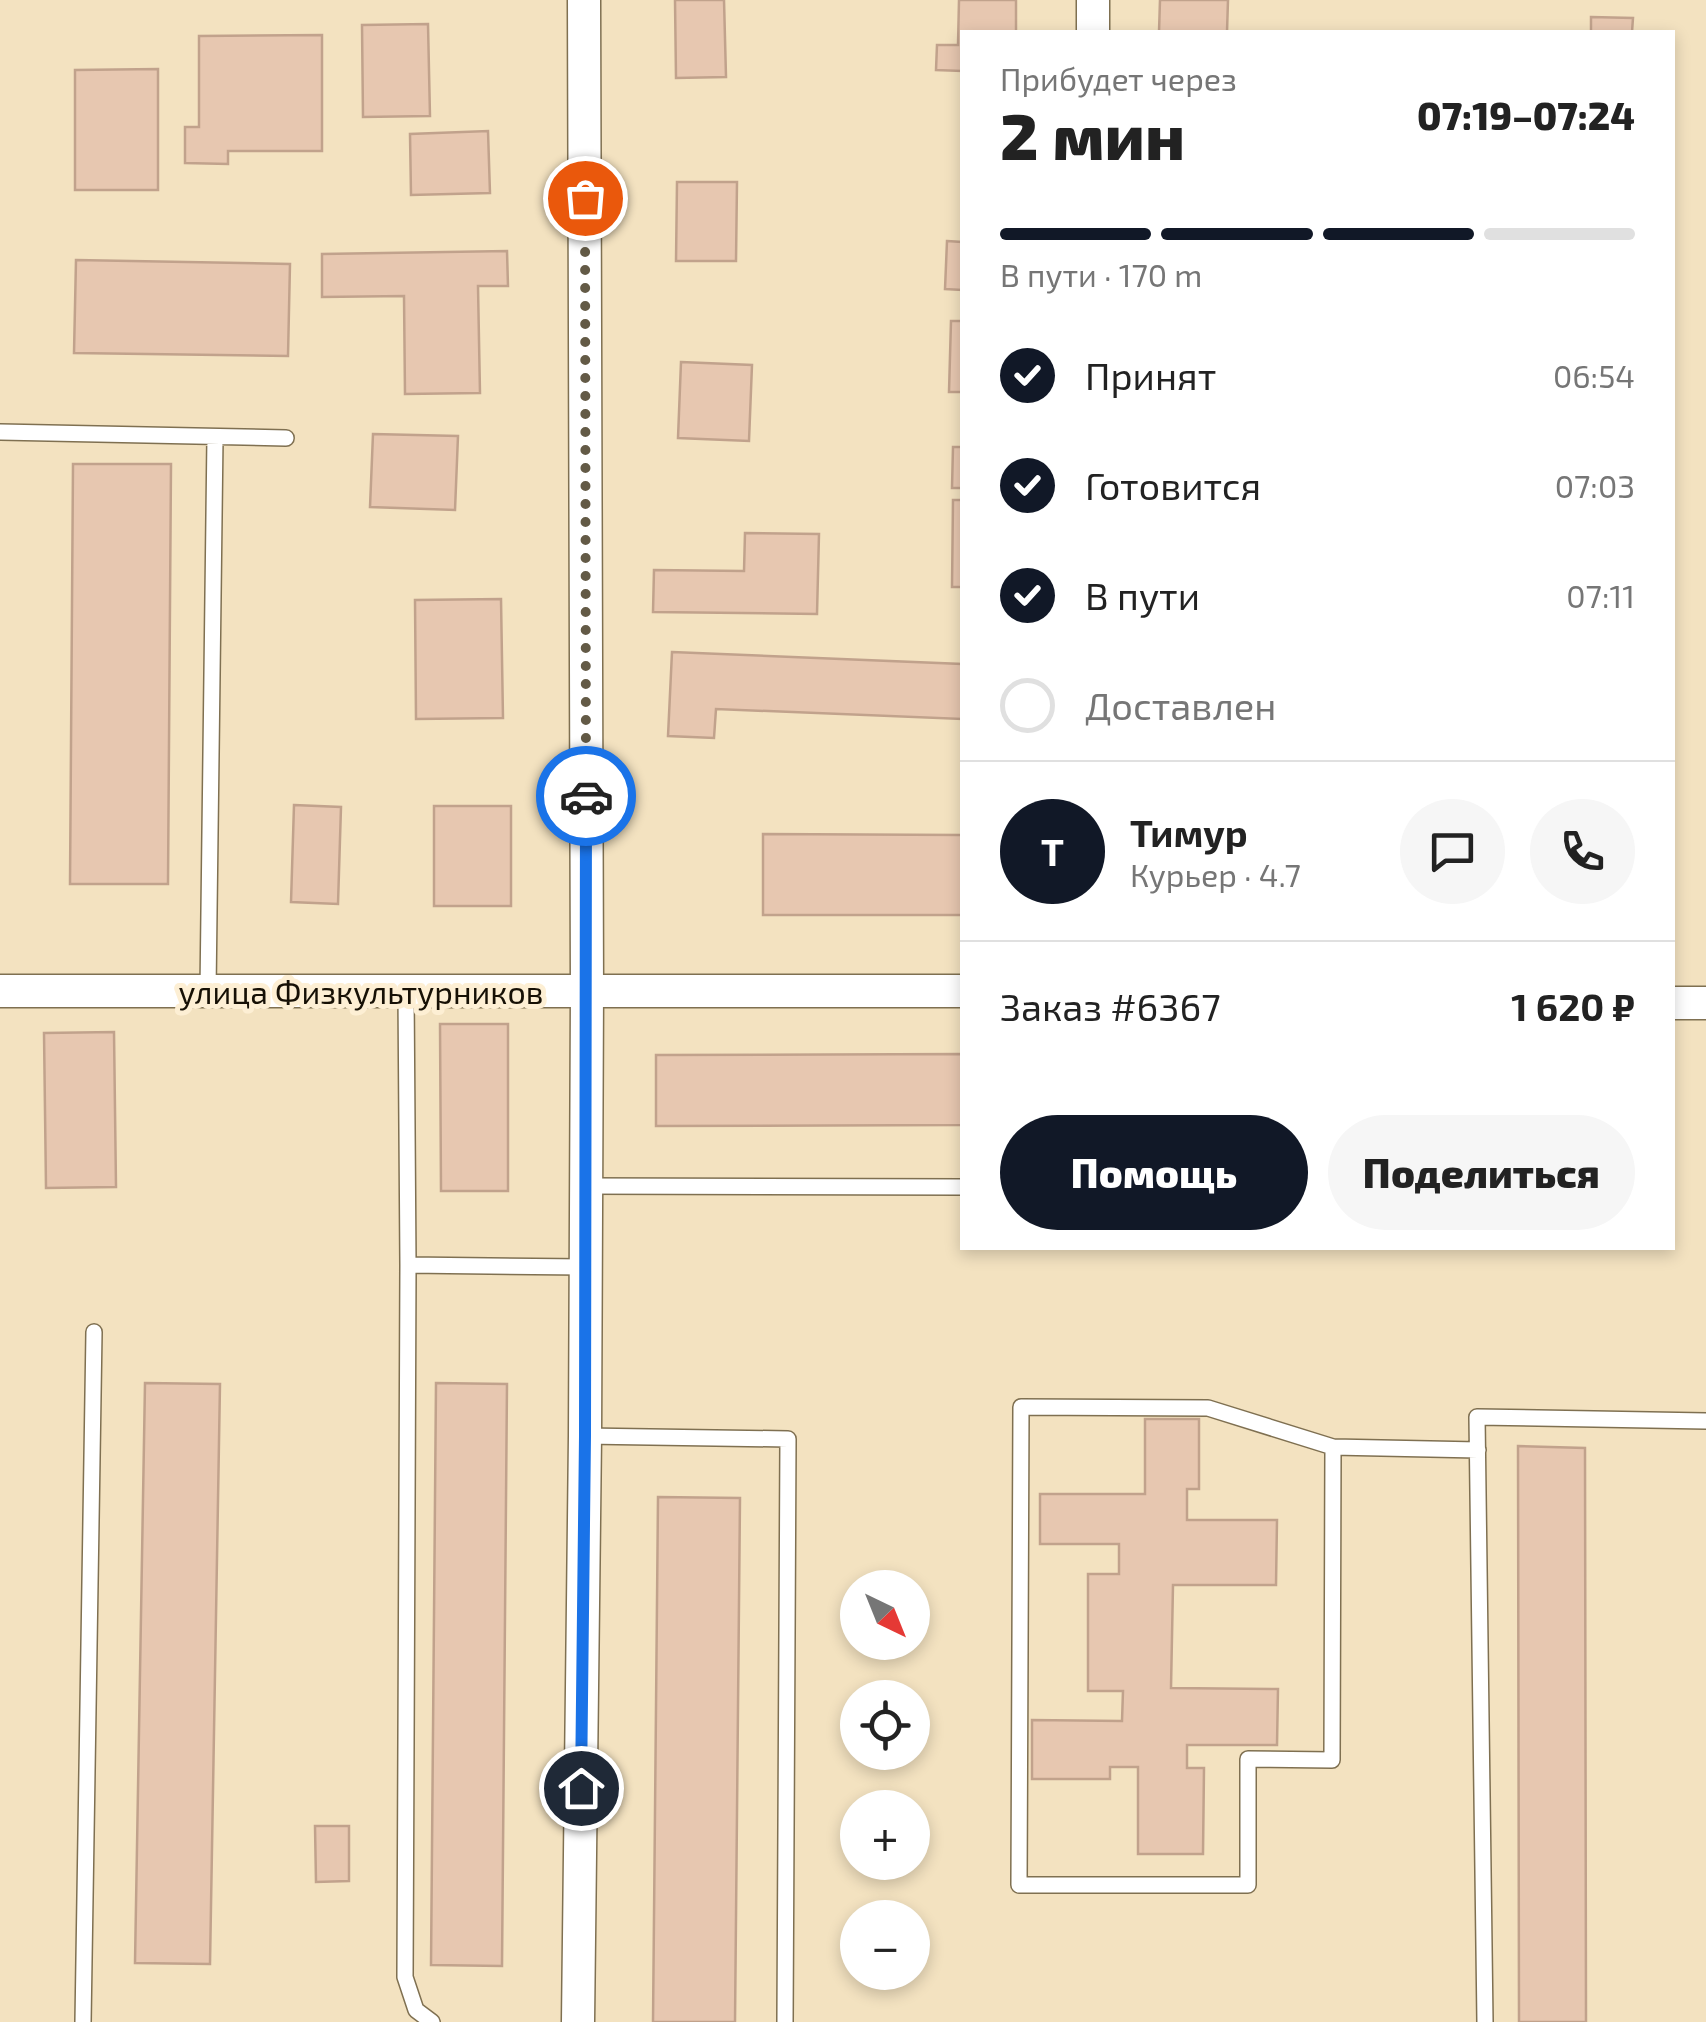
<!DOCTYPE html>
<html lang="ru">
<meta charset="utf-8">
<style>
body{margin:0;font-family:"Exo 2",sans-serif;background:#f6f6f6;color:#222;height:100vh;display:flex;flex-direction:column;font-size:38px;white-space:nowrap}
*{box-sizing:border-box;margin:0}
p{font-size:32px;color:#767676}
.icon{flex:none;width:55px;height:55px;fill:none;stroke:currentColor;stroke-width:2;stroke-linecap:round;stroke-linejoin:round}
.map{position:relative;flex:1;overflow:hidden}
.drawer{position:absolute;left:960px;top:30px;width:715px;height:1220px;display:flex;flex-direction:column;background:#fff;border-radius:0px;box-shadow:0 5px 15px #0003}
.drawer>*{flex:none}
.needle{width:65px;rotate:137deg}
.buttons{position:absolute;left:840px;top:1570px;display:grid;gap:20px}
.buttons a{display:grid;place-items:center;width:90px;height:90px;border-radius:50%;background:#fff;box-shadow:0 5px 15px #0003;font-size:50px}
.pin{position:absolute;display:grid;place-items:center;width:85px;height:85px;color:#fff;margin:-42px;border:5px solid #fff;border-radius:50%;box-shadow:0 2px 10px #0007}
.courier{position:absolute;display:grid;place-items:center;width:100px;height:100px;margin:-50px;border:8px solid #1a73e8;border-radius:50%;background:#fff;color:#222;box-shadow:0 2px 12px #0007}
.headline em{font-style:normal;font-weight:800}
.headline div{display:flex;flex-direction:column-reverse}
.headline{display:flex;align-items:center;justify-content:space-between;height:170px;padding:0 40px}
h1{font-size:65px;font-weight:800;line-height:75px}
.bar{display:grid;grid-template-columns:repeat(4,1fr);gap:15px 10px;align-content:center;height:120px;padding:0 40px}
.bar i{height:12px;border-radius:8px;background:#e0e0e0}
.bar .active{background:#111827}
.bar p{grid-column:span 4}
.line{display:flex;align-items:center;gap:25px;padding:0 40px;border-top:2px solid #e0e0e0}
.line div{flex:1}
.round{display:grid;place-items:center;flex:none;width:105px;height:105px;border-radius:52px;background:#f6f6f6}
ol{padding:0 40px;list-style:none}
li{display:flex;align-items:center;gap:30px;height:110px}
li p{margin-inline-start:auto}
li .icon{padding:10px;border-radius:50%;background:#111827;color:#fff;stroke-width:4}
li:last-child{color:#767676}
li i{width:55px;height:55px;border:5px solid #e0e0e0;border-radius:50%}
.primary-button{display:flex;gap:20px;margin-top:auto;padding:20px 40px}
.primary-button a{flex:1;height:115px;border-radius:60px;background:#111827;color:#fff;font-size:40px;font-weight:800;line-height:115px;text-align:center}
.primary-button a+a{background:#f6f6f6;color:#222}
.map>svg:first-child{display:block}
</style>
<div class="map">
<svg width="1706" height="2022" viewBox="0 0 1706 2022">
<rect width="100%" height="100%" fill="#f3e2c0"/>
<path fill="#e7c7b0" stroke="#c1a28c" stroke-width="2.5" d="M675,0H724L726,77L676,78Z
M959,0H1016V32H962V71L936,70L937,45H958Z
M1160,0H1228L1227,32H1159Z
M1591,17L1633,18L1632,32H1591Z
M428,24L430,116L363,117L362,25Z
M322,35V151H228V164L185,163V127H199V36Z
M158,69V190H75V70Z
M488,131L490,193L411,195L410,134Z
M677,182H737L736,261H676Z
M947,241L962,242V290L945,289Z
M507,251L508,286H478L480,393L405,394L404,296L322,297V254Z
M76,260L290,264L288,356L74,353Z
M951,321H962V392H949Z
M681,362L752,365L749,441L678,438Z
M373,434L458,436L455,510L370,507Z
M953,447H962V488H952Z
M73,464H171L168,884H70Z
M953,500H962V587H952Z
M745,533L819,534L817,614L653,612L654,570L744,571Z
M501,599L503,718L416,719L415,600Z
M672,652L962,664V719L716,709L714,738L668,736Z
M294,805L341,807L338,904L291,902Z
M434,806H511V906H434Z
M763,834L962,835V915H763Z
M440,1024H508V1191H441Z
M114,1032L116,1187L46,1188L44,1033Z
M962,1054V1125L656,1126V1055Z
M145,1383L220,1384L210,1964L135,1963Z
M436,1383L507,1384L502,1966L431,1965Z
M1145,1419H1199V1489H1187V1520H1277L1276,1585H1173L1171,1688L1278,1689L1277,1745H1187V1768H1204L1203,1854H1138V1767H1110V1779H1032V1720L1122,1721L1123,1691H1088V1574H1119V1544H1040V1494H1145Z
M1518,1446L1585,1448L1586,2022H1519Z
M658,1497L740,1498L735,2022H653Z
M315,1826H349V1881L316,1882Z"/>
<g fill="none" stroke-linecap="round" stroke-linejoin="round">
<defs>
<path id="lane" d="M0,432L286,438
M208,991L215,437
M406,991L408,1265
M586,1186L962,1187
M585,1436L788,1439L785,2022
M1333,1447L1332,1760L1248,1759V1885H1019L1021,1407L1208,1408L1333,1447L1478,1450
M83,2022L94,1332
M432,2022L416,2010L405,1977L408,1265L585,1267
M1485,2022L1477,1417L1706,1421"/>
<path id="street" d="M1093,32V0
M0,991H962
M1672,1003H1706
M578,2022L585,1436L587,991L584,0"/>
</defs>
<use href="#lane" stroke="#7f7051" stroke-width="18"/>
<use href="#street" stroke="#7f7051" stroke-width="35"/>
<use href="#lane" stroke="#fff" stroke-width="15"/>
<use href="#street" stroke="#fff" stroke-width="32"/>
</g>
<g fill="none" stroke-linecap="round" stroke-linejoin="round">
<path stroke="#635a46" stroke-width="10" stroke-dasharray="0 18" d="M585,198L586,796"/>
<path stroke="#1a73e8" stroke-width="12" d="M581,1788L585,1436L586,796"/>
</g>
<g text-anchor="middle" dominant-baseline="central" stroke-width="10" stroke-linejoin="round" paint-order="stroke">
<g font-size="32" fill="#161005" stroke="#fdefd4">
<text x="361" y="991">улица Физкультурников</text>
</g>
</g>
</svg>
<div class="buttons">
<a><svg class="needle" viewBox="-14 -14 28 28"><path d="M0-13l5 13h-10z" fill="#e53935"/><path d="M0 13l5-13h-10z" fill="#767676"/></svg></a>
<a><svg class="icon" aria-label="locate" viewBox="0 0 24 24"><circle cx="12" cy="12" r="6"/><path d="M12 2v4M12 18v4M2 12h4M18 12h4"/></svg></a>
<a>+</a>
<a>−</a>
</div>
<div class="pin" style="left:585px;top:198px;background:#ea580c"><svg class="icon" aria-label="bag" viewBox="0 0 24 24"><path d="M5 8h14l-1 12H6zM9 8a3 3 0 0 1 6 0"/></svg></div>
<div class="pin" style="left:581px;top:1788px;background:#1f2937"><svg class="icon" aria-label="home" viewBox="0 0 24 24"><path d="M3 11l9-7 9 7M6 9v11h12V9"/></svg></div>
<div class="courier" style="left:586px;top:796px"><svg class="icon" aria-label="car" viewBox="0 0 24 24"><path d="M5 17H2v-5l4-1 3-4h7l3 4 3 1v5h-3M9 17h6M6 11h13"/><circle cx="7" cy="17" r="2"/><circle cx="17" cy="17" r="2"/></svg></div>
<section class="drawer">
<div class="headline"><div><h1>2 мин</h1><p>Прибудет через</p></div><em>07:19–07:24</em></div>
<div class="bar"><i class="active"></i><i class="active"></i><i class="active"></i><i></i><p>В пути · 170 m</p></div>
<ol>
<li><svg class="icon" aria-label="check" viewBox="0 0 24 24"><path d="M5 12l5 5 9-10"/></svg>Принят<p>06:54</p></li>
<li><svg class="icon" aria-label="check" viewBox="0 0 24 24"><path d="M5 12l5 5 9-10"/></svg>Готовится<p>07:03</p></li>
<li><svg class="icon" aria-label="check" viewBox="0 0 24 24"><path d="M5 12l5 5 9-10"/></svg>В пути<p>07:11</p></li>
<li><i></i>Доставлен</li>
</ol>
<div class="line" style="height:180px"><b class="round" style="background:#111827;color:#fff">Т</b><div><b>Тимур</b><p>Курьер · 4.7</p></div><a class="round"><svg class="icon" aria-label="chat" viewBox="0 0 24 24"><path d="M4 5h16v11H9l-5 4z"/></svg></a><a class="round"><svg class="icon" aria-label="phone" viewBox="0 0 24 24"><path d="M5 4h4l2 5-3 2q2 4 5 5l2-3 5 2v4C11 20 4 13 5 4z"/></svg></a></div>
<div class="line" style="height:130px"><div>Заказ #6367</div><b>1 620 ₽</b></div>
<div class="primary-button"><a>Помощь</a><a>Поделиться</a></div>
</section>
</div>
